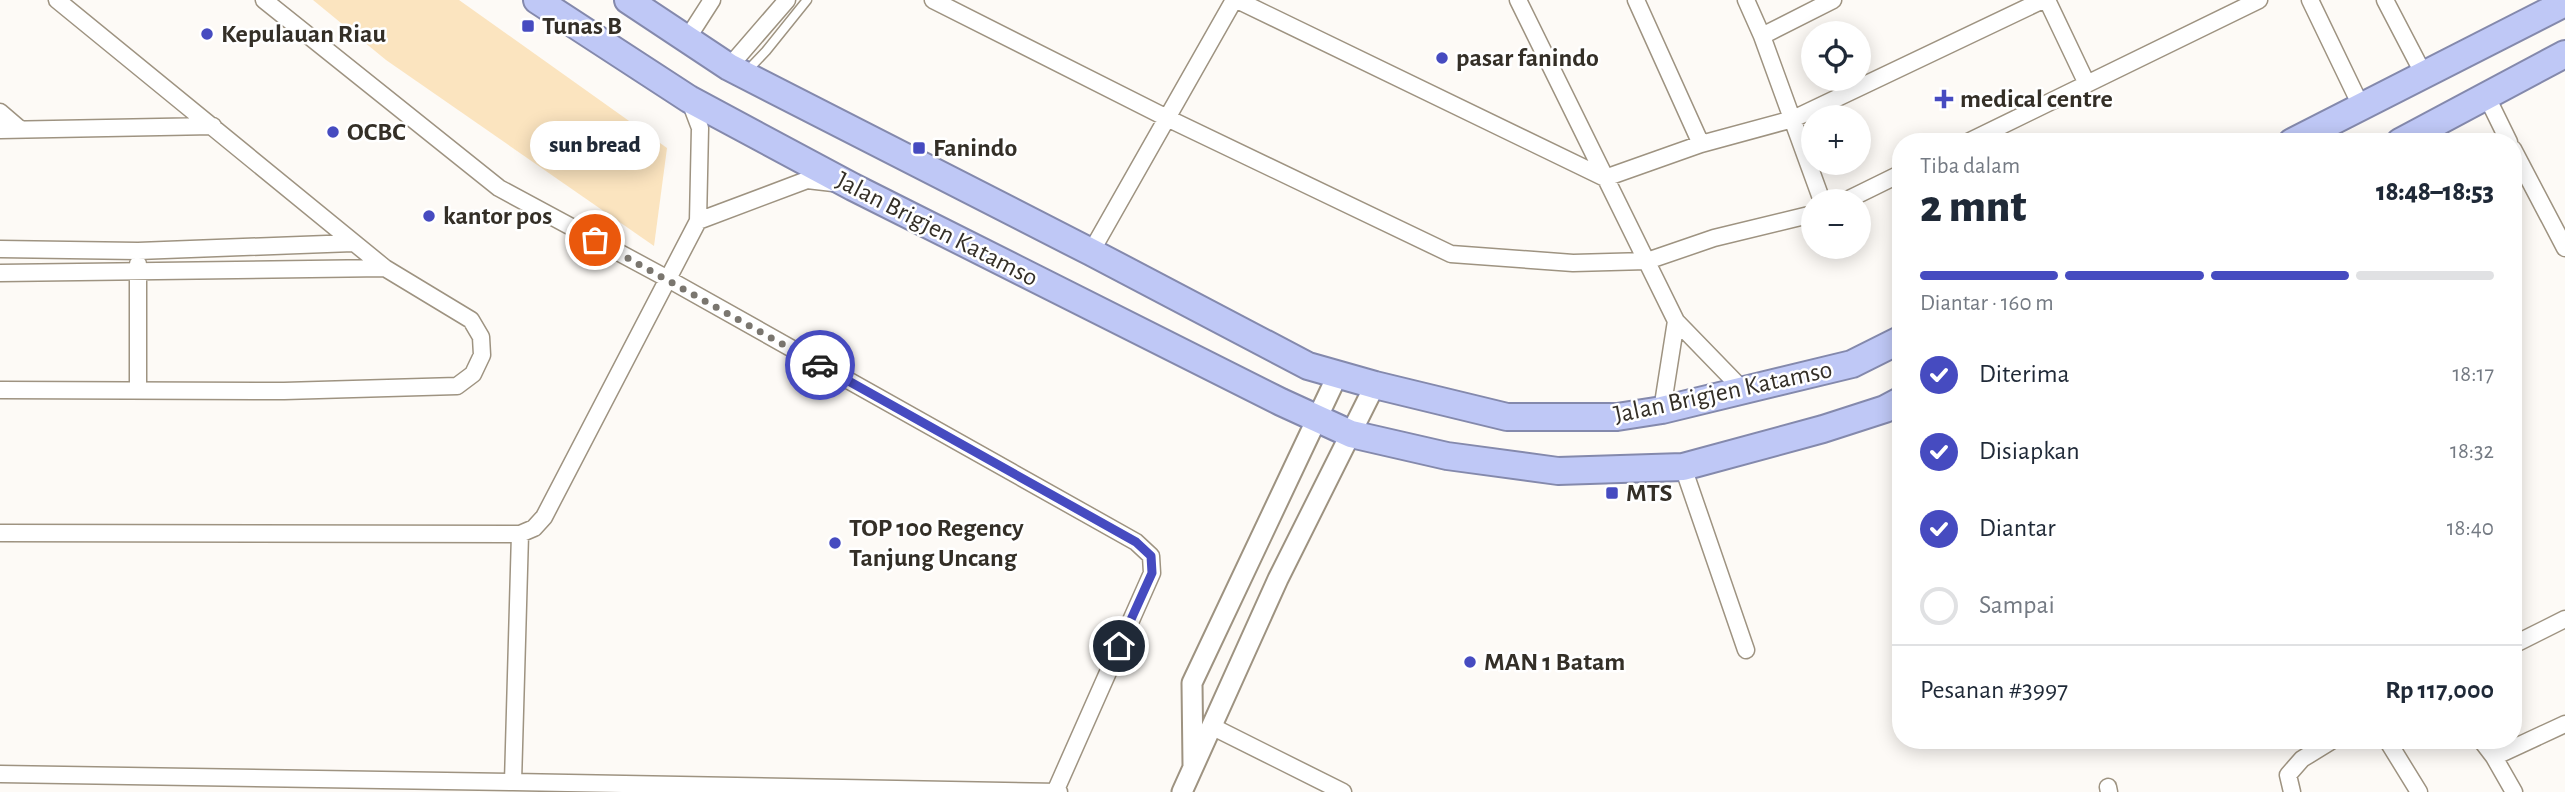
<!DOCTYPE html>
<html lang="id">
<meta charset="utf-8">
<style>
body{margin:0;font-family:"Alegreya Sans",sans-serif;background:#f2f2f3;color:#1f2937;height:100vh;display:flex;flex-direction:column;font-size:26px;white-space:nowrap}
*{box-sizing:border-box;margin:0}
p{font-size:23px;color:#747a83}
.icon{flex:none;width:38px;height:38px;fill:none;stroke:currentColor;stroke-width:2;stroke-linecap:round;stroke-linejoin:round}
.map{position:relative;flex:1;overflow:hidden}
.sheet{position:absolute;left:1892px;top:133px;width:630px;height:616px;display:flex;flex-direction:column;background:#fff;border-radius:28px;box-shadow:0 4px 18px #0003}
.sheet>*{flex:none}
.buttons{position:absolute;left:1801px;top:21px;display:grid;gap:14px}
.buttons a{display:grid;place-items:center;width:70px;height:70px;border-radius:50%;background:#fff;box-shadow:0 4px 18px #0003;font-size:35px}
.pin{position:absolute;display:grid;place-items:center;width:60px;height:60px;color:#fff;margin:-30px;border:4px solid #fff;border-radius:50%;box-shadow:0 2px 7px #0007}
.courier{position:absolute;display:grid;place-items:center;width:70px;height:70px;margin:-35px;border:5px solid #464bc0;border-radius:50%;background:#fff;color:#222;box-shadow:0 2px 9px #0007}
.bubble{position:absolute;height:49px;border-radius:24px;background:#fff;box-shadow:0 4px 18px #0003;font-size:23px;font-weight:800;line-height:49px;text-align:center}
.headline em{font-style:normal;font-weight:800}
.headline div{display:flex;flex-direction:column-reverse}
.headline{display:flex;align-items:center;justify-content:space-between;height:119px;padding:0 28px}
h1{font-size:46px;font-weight:800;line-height:52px}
.bar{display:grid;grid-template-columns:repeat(4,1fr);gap:10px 7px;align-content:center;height:84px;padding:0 28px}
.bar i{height:9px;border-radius:5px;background:#e0e1e3}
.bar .current{background:#464bc0}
.bar p{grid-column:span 4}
.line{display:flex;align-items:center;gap:18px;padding:0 28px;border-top:2px solid #e0e1e3}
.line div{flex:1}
ol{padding:0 28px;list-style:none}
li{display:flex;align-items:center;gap:21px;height:77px}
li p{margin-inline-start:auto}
li .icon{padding:7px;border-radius:50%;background:#464bc0;color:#fff;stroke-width:4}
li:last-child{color:#747a83}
li i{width:38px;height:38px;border:4px solid #e0e1e3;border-radius:50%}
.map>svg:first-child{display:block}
</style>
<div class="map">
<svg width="2565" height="792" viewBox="0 0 2565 792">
<rect width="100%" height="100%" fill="#fdfaf6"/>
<path fill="#fbe4bf" d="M313,0H459L667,148L654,246L386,60Z"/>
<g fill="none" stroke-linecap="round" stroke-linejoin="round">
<defs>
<path id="service" d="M746,72L766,51L807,0"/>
<path id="minor" d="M264,0L499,188L668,279L1136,542L1151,556L1152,573L1055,792
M933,0L1167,118L1451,254L1573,263L1647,261L1714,238L1813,214
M1237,0L1605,178L1701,144L1793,119L2043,0
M1518,0L1676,321L1743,390
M1636,0L1701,144
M1746,0L1762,36L1822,201
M2047,0L2087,84
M2310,0L2361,106
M2385,0L2423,73
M1762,36L1833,0
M687,39L712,0
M729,67L787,0
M2487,97L2509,142
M689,99L700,128L698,221L807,180L833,183
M0,112L21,130
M0,130L213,126
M1968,142L2259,0
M2513,149L2565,248
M1845,201L1900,174
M0,249L138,251L353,243
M1091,252L1234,0
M0,273L385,268
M0,390L284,391L457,386L473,374L482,355L481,337L471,320L385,268L57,0
M138,390V264
M1662,410L1676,321
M1683,467L1746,650
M0,533L520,534L534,528L544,517L698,221
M520,534L513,782L1059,792
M2513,645L2565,619
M1213,727L1343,792
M2387,740L2419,792
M2481,740L2494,757L2514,792
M2494,757L2565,724
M0,774L513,782
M2108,787L2109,792
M2292,792L2288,775L2302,759L2333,740"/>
<path id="tertiary" d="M1193,765L1192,683L1338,374
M1182,792L1278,579L1375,385"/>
<path id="trunk" d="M537,0L689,99L853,187L1281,402L1351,434L1447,456L1558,471L1683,467L1823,429L1885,409L1900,401
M628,0L729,67L1091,252L1308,366L1375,385L1507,417H1617L1662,410L1852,364L1900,340
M2292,142L2565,3
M2400,142L2565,54"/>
</defs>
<use href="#service" stroke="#9e9381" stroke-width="11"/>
<use href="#minor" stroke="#9e9381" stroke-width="19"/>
<use href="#tertiary" stroke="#9e9381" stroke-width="23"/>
<use href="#trunk" stroke="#8489ac" stroke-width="30"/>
<use href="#service" stroke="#fff" stroke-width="8"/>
<use href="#minor" stroke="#fff" stroke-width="16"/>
<use href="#tertiary" stroke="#fff" stroke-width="19"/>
<use href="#trunk" stroke="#bfc8f6" stroke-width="26"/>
</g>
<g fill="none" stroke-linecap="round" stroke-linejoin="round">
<path stroke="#7a766f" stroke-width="7" stroke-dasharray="0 12.6" d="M595,240L820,365"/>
<path stroke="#464bc0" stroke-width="9" d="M820,365L1136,542L1151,556L1152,573L1119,646"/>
</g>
<g fill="#464bc0" stroke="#fff" stroke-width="2.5">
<rect x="521" y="19" width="14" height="14" rx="3.5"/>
<circle cx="207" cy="34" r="7"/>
<circle cx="1442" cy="58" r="7"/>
<path d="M1940.5 88.5h7v7h7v7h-7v7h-7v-7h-7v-7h7z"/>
<circle cx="333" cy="132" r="7"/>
<rect x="912" y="141" width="14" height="14" rx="3.5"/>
<circle cx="429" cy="216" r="7"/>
<rect x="1605" y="486" width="14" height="14" rx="3.5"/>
<circle cx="835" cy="543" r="7"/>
<circle cx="1470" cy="662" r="7"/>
</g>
<g text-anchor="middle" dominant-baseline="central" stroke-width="5" stroke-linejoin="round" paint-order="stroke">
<g font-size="26" font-weight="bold" fill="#342f27" stroke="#fff" text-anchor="start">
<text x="542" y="26">Tunas B</text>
<text x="221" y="34">Kepulauan Riau</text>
<text x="1456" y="58">pasar fanindo</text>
<text x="1960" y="99">medical centre</text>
<text x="347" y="132">OCBC</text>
<text x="933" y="148">Fanindo</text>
<text x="443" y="216">kantor pos</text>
<text x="1626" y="493">MTS</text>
<text x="849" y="528">TOP 100 Regency<tspan x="849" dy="30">Tanjung Uncang</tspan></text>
<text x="1484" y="662">MAN 1 Batam</text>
</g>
<g font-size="26" fill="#342f27" stroke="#fff">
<text transform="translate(937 229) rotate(27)">Jalan Brigjen Katamso</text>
<text transform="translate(1723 392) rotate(-12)">Jalan Brigjen Katamso</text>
</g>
</g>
</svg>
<div class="buttons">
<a><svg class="icon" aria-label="locate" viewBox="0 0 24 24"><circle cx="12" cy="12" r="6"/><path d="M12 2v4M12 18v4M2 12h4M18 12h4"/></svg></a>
<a>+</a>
<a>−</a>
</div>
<div class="pin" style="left:595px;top:240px;background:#ea580c"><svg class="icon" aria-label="bag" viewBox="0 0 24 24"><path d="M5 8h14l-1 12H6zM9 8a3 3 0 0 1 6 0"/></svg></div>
<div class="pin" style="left:1119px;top:646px;background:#1f2937"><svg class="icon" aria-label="home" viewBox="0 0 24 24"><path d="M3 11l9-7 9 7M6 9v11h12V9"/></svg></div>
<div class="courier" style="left:820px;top:365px"><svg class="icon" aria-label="car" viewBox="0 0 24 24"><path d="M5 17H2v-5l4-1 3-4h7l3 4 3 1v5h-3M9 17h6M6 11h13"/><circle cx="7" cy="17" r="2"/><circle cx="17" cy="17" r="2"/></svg></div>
<div class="bubble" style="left:530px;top:121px;width:130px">sun bread</div>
<section class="sheet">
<div class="headline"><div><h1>2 mnt</h1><p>Tiba dalam</p></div><em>18:48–18:53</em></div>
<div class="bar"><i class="current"></i><i class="current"></i><i class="current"></i><i></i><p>Diantar · 160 m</p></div>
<ol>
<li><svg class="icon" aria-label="check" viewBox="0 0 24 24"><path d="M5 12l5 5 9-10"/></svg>Diterima<p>18:17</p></li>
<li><svg class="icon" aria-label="check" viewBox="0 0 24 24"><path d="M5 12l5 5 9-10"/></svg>Disiapkan<p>18:32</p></li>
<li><svg class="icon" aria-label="check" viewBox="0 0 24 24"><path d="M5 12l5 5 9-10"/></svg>Diantar<p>18:40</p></li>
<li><i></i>Sampai</li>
</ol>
<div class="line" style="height:91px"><div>Pesanan #3997</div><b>Rp 117,000</b></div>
</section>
</div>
